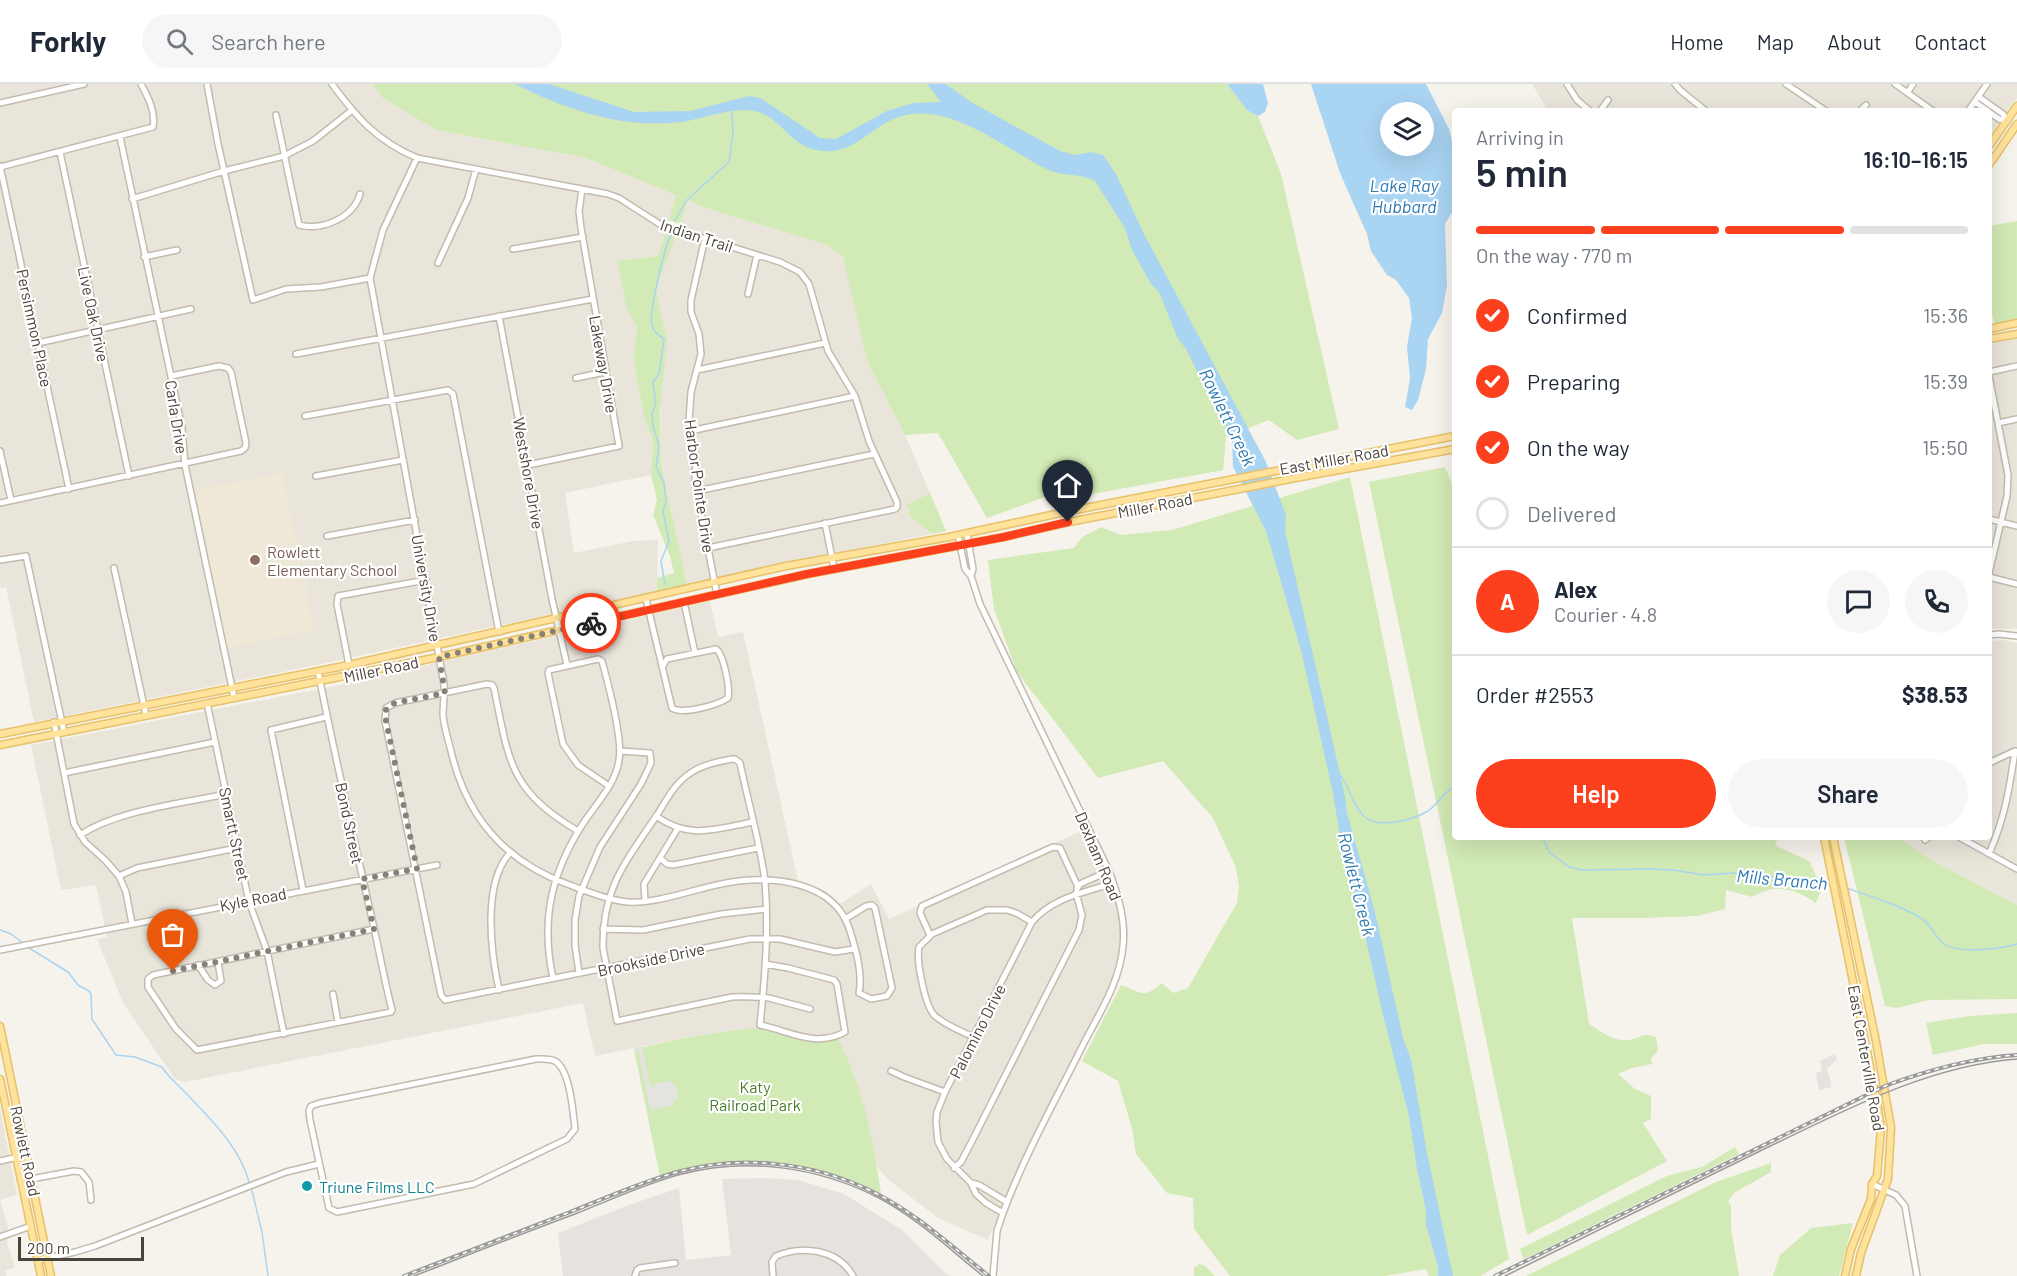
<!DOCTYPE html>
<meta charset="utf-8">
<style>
body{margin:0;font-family:Barlow,sans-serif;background:#f6f6f7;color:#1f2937;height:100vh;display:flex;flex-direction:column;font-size:22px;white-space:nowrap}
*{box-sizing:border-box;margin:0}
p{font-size:20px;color:#747a83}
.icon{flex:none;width:33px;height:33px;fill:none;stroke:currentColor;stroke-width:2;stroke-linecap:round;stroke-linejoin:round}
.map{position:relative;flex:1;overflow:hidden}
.side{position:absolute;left:1452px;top:24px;width:540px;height:732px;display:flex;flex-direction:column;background:#fff;border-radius:6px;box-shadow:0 6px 24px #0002}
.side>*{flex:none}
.fabs{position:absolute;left:1380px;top:18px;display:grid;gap:12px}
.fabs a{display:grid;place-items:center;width:54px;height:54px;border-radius:50%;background:#fff;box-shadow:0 6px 24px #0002;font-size:30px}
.scale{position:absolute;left:18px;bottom:15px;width:126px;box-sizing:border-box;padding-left:6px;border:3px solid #4b4439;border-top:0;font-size:16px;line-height:21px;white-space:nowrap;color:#4b4439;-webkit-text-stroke:4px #fff;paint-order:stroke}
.pin{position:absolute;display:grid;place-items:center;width:51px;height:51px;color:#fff;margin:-62px -26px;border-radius:50% 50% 50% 0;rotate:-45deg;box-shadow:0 0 6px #0007}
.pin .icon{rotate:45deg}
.courier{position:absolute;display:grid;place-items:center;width:60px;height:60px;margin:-30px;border:4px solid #fc3f1d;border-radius:50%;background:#fff;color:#222;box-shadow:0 2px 8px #0007}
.headline em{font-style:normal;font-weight:600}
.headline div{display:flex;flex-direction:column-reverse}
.headline{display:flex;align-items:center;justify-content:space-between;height:102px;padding:0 24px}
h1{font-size:39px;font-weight:600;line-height:45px}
.bar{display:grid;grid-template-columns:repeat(4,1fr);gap:9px 6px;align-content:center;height:72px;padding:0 24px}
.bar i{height:8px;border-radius:4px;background:#e0e1e3}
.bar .selected{background:#fc3f1d}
.bar p{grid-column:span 4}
.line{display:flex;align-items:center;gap:15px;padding:0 24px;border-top:2px solid #e0e1e3}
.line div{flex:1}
.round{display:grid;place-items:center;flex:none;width:63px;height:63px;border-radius:32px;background:#f6f6f7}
ol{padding:0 24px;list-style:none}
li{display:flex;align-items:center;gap:18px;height:66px}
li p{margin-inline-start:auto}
li .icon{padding:6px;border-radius:50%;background:#fc3f1d;color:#fff;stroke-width:4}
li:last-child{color:#747a83}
li i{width:33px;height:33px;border:3px solid #e0e1e3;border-radius:50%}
.button{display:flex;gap:12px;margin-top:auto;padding:12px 24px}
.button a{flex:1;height:69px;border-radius:36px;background:#fc3f1d;color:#fff;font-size:24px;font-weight:600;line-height:69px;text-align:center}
.button a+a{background:#f6f6f7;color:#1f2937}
header{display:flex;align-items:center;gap:36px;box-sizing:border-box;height:84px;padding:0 30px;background:#fff;border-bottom:2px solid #e0e1e3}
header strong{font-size:28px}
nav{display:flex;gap:33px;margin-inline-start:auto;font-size:21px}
.search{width:420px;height:54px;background:#f6f6f7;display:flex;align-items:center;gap:15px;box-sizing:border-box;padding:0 21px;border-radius:33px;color:#747a83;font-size:22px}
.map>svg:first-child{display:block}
</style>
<header>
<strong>Forkly</strong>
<div class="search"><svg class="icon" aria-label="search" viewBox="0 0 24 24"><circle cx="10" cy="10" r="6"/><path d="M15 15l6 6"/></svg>Search here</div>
<nav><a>Home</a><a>Map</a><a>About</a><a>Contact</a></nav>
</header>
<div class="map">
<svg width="2017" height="1192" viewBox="0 0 2017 1192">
<rect width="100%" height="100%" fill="#f6f3ec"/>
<path fill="#eae5da" d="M0,0H372L384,14L436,46L586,74L676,111L659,172L617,177L627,225L637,243L633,274L644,332L653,357L651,391L565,409L574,469L633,457L658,456L657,507L317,581L34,638L6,503L0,504Z
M1532,0H2017V14L1989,53V27H1548Z
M687,116L703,123L827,161L843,173L868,276L905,351L930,409L907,421L910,426L908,431L932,450L794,477L687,500L661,380V306L657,212L658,199Z
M2017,254V545H1989V260Z
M710,517L718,553L743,548L798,797L824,806L840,820L871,800L889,835L1085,745L1109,791L1122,840V861L1117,889L1026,1072L988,1156L938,1134L890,1097L877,1083L853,987L838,955L812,958L797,955L779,946L751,944L689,953L595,972L583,919L185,998L175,995L123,919L97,855L107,853L96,801L61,806L31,661L335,602Z
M2003,556L2017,559V821L1931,776L1897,753H1989V557Z
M0,1024L17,1111L0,1116L8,1144L7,1158L15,1183L5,1187L7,1192H0Z"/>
<path fill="#e6e2dd" d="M763,1094L798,1096L844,1110L902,1146L944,1188L950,1192H563L558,1149L626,1122L679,1104L686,1176L731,1171L722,1095Z"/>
<path fill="#efe8d6" d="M282,389L314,546L227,564L195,406Z"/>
<path fill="#d2eab5" d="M372,0H1227L1247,26L1258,32L1281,90L1339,345L1297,356L1269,336L1226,353L1223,386L1087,411L1076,402L987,434L938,349L905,351L867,276L843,173L827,161L703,123L688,116L680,140L669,136L676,111L586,74L436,46L383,14Z
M2017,137V235L1994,240L1989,212V142Z
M666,148L676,151L658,199L657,212L667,256L660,328L661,380L687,500L657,507V494L674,489L670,472L653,431L657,416L651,391L653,357L644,332L633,274L637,243L627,225L617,177L658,172Z
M1445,383L1452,400L1455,421V753H1778L1775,761L1809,777L1822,804L1816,819C1793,804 1777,799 1752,813L1726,806L1725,825L1698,832L1644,834H1572L1589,940C1602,948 1613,958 1629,956C1642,954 1642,948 1656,953L1658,967L1651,974L1652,980L1632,984L1618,990L1635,1005L1651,1012V1035L1643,1039L1667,1077L1527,1151L1369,398Z
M1350,393L1509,1175L1480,1192H1429L1426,1185L1385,1192H1230L1194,1145L1193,1114L1167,1109L1136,1070L1132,1044L1118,997L1082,977L1121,901C1143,909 1143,915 1162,899L1173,909L1188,904L1237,819L1239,802L1236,784L1213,734L1163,677L1098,694L1017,588L994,525L988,476L1074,464L1082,453L1101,443L1121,451L1172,446Z
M930,409L946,447L932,450L908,431L910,426L906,421Z
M1844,753H1897L1931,776L2017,821V915L1929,916L1897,924L1885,922Z
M2017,929V960H1984L1933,971L1926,939L1970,932Z
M751,944L779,946L797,955L812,958L838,955C863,1002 874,1058 881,1110C835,1088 780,1072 728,1078C705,1081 683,1086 660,1093L634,965L689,953Z
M1735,1063L1739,1070L1524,1175L1520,1165L1667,1092L1702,1083Z
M1771,1079V1088L1734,1109L1728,1117L1731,1122V1144L1739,1192H1526L1716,1098Z
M1853,1139L1839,1192H1773L1780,1171L1811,1144Z
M1199,1180L1205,1182L1215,1192H1194V1184Z"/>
<path fill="#e5e3e0" d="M642,963L650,1002L655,1005L654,1000L671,997L672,1000H675L679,1015L674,1016V1021L650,1026L639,971L634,965Z
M1835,970L1837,976L1827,984L1832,1003L1819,1006L1816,989L1822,987L1820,977Z"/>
<path fill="#a9d4f2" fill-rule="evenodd" d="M515,0H549L634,28L690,27L749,12L760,14L820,54L836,55L887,27L913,19L941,18L927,0H946L971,18L1060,67L1075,71L1091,68L1103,71L1116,90L1144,150L1265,376L1286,431L1285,447L1345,712L1347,729L1375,828L1403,954L1411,975L1427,1069L1453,1192H1438V1182L1426,1141V1126L1417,1085L1409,1032L1383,931L1347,772L1339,746L1333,709L1302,570L1266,447L1233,383L1232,355L1228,345L1217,327L1186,265L1177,253L1159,208L1151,200L1132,166L1125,144L1095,97C1083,90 1065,92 1051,87C1006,67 949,14 896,34C874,42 857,65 832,67C791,70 786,36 758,28C734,21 705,35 681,38C623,45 566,26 515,0Z
M1227,0H1263L1268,19L1265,28L1258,32L1247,26Z
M1311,0H1426L1449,45L1455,70L1452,92L1455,99V123L1445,140L1447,201L1442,229L1428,255L1426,285L1418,316L1412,326L1405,323L1410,294L1407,263L1412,234L1409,214L1396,196L1387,191L1371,167L1367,150L1340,89ZM1390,28H1424V62H1390Z"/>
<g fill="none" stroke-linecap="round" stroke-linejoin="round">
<path stroke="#a9d4f2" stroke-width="1.5" d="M675,137L686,117L729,78L733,50L732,28
M665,500L661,477L669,457L663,428L666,417L664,399L656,383L659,362L653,342L652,329L656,320L653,298L659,290L664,255C659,252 654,248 652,242C648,231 665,161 671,151
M1339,689C1349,701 1354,725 1365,733C1379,745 1413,736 1428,727C1438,720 1444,708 1455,702
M1542,753L1550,769L1569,783L1582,786L1649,785L1673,786L1704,791L1732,789L1830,798
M1846,804C1870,812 1896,820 1919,833C1931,839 1934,852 1944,860C1958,870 2001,865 2017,860
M0,846L11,850L23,859
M29,864L68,888L78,901L89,907L91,910L92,935L116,971L135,973L162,983C168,993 176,999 184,1007C209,1034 239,1061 249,1098
M252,1107L262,1148L268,1192"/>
<defs>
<path id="minor" d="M207,0L218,60L253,216L286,205L321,203L370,194
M332,0C357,34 377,57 417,74L608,110L619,114L661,141L780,178L800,188L809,200L828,267L855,312L869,357L897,418V423L895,425L708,464
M1567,0L1577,16L1590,27
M1675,0L1680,6L1706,27
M1786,0L1826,27
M1895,0L1933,27
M1908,8L1913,0
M1979,13L2003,30L2007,37L1999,35L1989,28
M1975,18L1988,27
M0,19L84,0
M1600,27L1608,16
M1860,27L1866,21
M1968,27L1987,0
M276,31L299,141C322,147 353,134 360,110
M120,53L182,344L185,381L234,613
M60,68L129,392
M417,74L383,146L370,194L444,600C445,610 443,621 443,631C444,643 448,655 451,667C466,732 504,777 567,800C586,807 608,816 628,818C657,820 697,804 726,799C770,791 835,796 850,847C856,866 863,890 859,909L871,915L887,912L892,904L875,824L872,821L866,822L845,835
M0,82L69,405
M0,83L153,43C156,28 148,13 141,0
M132,115L224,87L284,72L313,57L351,27
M705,154L691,216V228L699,250L701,270L691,308L689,337L696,376L695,397L717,511
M513,165L583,153
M144,173L177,166
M438,179L468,114L476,85
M748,210L757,171
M499,232L552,515L567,581
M38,259L191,225
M296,270L593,215
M697,286L825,259
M1989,288L2017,282
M1989,292L2008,391L2007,412L1989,489
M576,294L605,288
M305,332L448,306L453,310L454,315L499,548
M1998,339L2017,335
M690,347L855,312
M0,367L11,416
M528,381L619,362L581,144L579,127L582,105
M316,392L403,376
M697,407L874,370
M0,419L241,367L245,364L246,359L231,288L228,284L219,282L171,292
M1989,435L2017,442
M825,439L834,484
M967,450L973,485L971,492
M958,451L965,485L971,492L980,520L1109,787C1118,811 1126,836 1123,862C1120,899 1098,931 1082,963C1055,1017 1024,1072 1003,1129L997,1147L993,1192
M327,452L415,436
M0,476L26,472L64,648
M114,484L146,631
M1989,493L2017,500
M646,515L672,624C682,631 718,621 728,614C730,604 724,571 716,565L667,575L662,583
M684,518L695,569
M1989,551L1999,550L2017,552
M349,581L337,520L338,512L426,496
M318,587C335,674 355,759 374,844C380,871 385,899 392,926L391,928L197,966L176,945L148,903V895L153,891L374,845
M207,619L249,818L267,867L284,950
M54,638L74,740L85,758L105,776L119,792L126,808L132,840
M1989,679L2015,667
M64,689L215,658
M656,732C689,756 716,745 753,738
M578,747C509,706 509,677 494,604L492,601L487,600L395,619L386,624L385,637L441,911L445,916L750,855H780L835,868L854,865
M80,751C118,726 180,720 226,710
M1959,753L2017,785
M1925,756L1929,753
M1989,770C2005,733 2009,707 2015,667
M660,774L667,780L673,781L758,764
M119,792L137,784L237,764
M1077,805L1080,800L1109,787
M303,806L271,646L326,633
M645,817L644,800L678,744
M603,845L643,846L721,830L766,825
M930,851L920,829L922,822L1053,763L1060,764L1078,803
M0,866L437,781
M765,880L788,884L834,896L837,900L845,948C815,964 790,947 760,941C765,894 769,845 765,797C760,758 748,718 740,679L735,675H732C717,678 701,681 689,690C673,701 665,719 655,734C624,780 602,806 603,864L617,937L732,913C745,912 757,913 769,914L810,925
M198,881L208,896L215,901L221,897L218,878
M579,889L575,861V836L579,812L600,763L641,700L651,679L650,669L620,667
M553,894C540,834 552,786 586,735C599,717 616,698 619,676C623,656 608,599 602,577L598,575L549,586L548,589L563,660L578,681L609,702
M499,906C491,869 482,799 510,769
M333,910L338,938
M973,953C961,947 945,941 935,932C925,923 916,876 919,863L932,850L987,826H1007L1016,829L1032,838
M536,975C542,975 549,974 555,977C570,986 573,1027 575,1045L567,1055L474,1100L337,1128L329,1124L310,1036L309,1027L311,1022L320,1019Z
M891,987L904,993L945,1008
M0,1077L27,1071
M954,1084L961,1078L971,1059L1079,846L1082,831L1076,809
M31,1095L74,1087L81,1088L89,1098L91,1116
M971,1099L979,1101L1007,1118
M1872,1100L1896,1111L1905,1122L1917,1192
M1003,1129L986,1119L976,1110L971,1099L947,1075L938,1058L936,1038L937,1028L945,1008L1032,838C1053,813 1084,809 1113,799
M0,1153L31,1142
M38,1176L75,1168L95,1162L286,1088L319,1080
M635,1192L637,1186L640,1184L675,1179
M773,1192L772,1178L776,1172C802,1161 838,1165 853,1192"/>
<path id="major" d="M1989,62L2017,22
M1989,81L2017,40
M1989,245L2017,239
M1989,255L2017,250
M1360,382L1365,375L1382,370
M0,650L349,581L786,482L949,453L1065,428L1455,352
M0,661L439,573L808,490L1004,453L1069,438L1306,392L1455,365
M1824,753L1875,1007L1881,1044L1877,1092L1872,1100L1871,1115L1851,1165L1845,1192
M1833,753L1875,952L1891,1043L1888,1095L1861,1169L1856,1192
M0,942L51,1192
M0,995L41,1192"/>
</defs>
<use href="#minor" stroke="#c2bbae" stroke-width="8"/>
<use href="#major" stroke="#e6c16a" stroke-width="9"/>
<use href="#minor" stroke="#fff" stroke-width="5"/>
<use href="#major" stroke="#ffe39c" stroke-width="6"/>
<path stroke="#9a9a9a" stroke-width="1.5" d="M414,1192C468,1171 521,1150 575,1130C611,1116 646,1099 682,1090C748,1073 817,1083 877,1113C916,1133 949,1165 983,1192
M1505,1192C1589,1151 1673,1109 1758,1068C1840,1029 1925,982 2017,975"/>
<defs>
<path id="rail" d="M404,1192C459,1171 514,1150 570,1128C606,1114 643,1097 681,1087C742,1071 810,1078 867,1105C913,1126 950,1161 989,1192
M1495,1192L1885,1002C1928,986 1971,974 2017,971"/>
</defs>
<use href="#rail" stroke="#9a9a9a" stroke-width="4"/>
<use href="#rail" stroke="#fff" stroke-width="1.5" stroke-dasharray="4.5" stroke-linecap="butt"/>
</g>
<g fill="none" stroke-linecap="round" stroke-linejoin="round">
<path stroke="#878178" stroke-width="6" stroke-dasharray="0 10.8" d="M173,887L374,845L362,795L417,785L386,637V624L395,619L445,609L439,573L591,539"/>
<path stroke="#fc3f1d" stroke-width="8" d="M591,539L807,490L1004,453L1068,438"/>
</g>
<circle fill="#8d6e63" stroke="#fff" stroke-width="2" cx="255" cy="476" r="6"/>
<circle fill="#0f9aa8" stroke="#fff" stroke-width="2" cx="307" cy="1102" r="6"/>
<g text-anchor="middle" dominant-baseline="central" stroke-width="4.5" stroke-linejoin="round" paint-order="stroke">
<g font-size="16" fill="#4b4439" stroke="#fff">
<text transform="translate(697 151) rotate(18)">Indian Trail</text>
<text transform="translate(94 230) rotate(78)">Live Oak Drive</text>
<text transform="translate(35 244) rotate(78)">Persimmon Place</text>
<text transform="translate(604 280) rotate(80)">Lakeway Drive</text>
<text transform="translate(177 333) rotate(81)">Carla Drive</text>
<text transform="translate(1334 375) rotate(-10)">East Miller Road</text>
<text transform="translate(529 389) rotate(80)">Westshore Drive</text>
<text transform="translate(700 402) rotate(82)">Harbor Pointe Drive</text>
<text transform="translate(1155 421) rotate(-11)">Miller Road</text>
<text transform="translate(427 504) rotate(80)">University Drive</text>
<text transform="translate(381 585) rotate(-12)">Miller Road</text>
<text transform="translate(350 739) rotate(78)">Bond Street</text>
<text transform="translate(235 750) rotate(78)">Smartt Street</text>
<text transform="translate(1099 772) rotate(67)">Dexham Road</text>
<text transform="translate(253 815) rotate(-11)">Kyle Road</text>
<text transform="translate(651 875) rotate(-12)">Brookside Drive</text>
<text transform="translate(977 947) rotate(-63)">Palomino Drive</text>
<text transform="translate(1867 974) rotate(80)">East Centerville Road</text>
<text transform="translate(26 1067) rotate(78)">Rowlett Road</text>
</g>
<g font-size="16" fill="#785e54" stroke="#fff" text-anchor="start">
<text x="267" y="467">Rowlett<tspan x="267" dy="18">Elementary School</tspan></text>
</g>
<g font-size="16" fill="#4a7f2a" stroke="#fff">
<text x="755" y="1002">Katy<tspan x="755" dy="18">Railroad Park</tspan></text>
</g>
<g font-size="16" fill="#0d838f" stroke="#fff" text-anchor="start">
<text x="319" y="1102">Triune Films LLC</text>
</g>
<g font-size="18" font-style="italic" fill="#2e7ab2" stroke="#fff">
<text x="1404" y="101">Lake Ray<tspan x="1404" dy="21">Hubbard</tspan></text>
<text transform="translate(1228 333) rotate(64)">Rowlett Creek</text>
<text transform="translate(1782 795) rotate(5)">Mills Branch</text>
<text transform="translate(1357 800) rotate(76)">Rowlett Creek</text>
</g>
</g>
</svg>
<div class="fabs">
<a><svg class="icon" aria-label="layers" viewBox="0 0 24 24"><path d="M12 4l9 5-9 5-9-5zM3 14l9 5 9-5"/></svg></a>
</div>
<div class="scale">200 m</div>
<div class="pin" style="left:173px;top:887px;background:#ea580c"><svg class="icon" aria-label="bag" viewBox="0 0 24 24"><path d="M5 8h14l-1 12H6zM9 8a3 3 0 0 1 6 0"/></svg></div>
<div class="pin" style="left:1068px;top:438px;background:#1f2937"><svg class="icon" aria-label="home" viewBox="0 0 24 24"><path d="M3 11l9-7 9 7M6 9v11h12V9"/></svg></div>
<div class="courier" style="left:591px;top:539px"><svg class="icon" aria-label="bike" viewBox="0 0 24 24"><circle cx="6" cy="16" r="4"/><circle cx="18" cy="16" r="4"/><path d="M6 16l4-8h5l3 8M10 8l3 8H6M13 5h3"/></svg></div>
<section class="side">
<div class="headline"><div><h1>5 min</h1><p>Arriving in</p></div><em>16:10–16:15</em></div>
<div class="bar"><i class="selected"></i><i class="selected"></i><i class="selected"></i><i></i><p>On the way · 770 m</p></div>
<ol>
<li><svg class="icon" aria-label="check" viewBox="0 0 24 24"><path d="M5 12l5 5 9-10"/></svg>Confirmed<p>15:36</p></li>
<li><svg class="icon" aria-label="check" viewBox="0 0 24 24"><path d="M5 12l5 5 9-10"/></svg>Preparing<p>15:39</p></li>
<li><svg class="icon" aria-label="check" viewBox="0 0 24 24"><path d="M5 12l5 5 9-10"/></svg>On the way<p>15:50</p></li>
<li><i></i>Delivered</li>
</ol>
<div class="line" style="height:108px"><b class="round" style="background:#fc3f1d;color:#fff">A</b><div><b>Alex</b><p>Courier · 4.8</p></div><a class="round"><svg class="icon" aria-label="chat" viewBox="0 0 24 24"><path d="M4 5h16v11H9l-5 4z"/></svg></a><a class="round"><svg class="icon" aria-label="phone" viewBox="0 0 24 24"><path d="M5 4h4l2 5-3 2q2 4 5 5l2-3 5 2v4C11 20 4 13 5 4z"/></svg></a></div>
<div class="line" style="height:78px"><div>Order #2553</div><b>$38.53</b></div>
<div class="button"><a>Help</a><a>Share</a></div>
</section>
</div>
